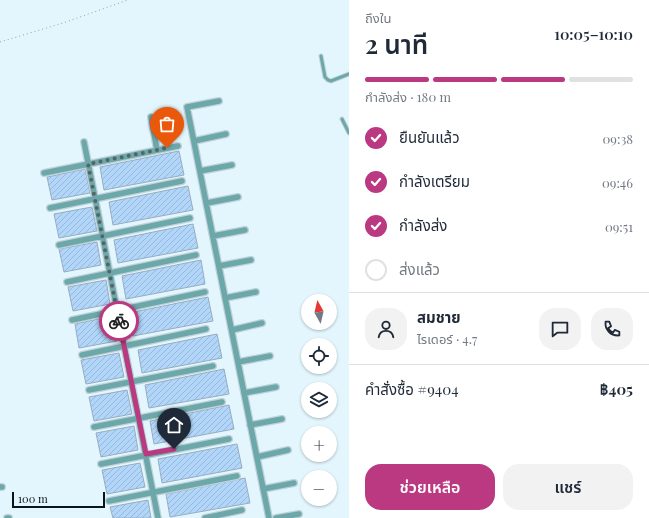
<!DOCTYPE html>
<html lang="th">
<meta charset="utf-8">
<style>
body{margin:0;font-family:"Playfair Display","Noto Sans Thai",serif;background:#f2f2f3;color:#1f2937;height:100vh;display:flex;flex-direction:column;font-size:15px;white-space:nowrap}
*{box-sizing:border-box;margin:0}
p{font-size:13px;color:#747a83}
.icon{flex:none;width:22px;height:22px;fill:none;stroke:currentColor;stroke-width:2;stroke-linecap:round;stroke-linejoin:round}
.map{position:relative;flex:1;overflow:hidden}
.details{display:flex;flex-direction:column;background:#fff;width:300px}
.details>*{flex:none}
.needle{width:26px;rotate:352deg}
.controls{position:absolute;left:301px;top:294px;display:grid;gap:8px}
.controls a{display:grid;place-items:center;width:36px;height:36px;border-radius:50%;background:#fff;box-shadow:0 1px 3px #0004;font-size:20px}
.scale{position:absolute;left:12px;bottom:10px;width:93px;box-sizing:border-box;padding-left:4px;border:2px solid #0a1519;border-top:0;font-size:11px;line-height:14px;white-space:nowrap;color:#0a1519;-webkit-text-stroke:3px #e3f6fd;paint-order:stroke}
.pin{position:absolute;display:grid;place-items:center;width:34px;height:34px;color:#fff;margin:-41px -17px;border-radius:50% 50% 50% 0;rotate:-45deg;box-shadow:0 0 4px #0007}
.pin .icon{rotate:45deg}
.courier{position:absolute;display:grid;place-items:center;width:40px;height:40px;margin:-20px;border:3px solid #bb3981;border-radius:50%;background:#fff;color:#222;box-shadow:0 1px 5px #0007}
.overview em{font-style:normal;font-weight:600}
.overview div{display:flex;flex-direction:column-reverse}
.overview{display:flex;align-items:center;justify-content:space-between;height:68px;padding:0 16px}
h1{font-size:26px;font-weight:600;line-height:30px}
.bar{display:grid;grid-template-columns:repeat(4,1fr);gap:6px 4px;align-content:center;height:48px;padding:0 16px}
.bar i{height:5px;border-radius:3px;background:#e0e1e3}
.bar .on{background:#bb3981}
.bar p{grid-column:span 4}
.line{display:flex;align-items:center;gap:10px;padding:0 16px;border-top:1px solid #e0e1e3}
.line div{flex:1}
.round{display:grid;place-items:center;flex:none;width:42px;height:42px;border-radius:16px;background:#f2f2f3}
ol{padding:0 16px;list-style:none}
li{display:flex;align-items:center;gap:12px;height:44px}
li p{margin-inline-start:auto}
li .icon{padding:4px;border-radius:50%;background:#bb3981;color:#fff;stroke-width:4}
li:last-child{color:#747a83}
li i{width:22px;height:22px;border:2px solid #e0e1e3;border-radius:50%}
.primary-button{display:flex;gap:8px;margin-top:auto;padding:8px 16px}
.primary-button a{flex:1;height:46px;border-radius:16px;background:#bb3981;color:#fff;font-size:16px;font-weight:600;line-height:46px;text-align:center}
.primary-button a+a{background:#f2f2f3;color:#1f2937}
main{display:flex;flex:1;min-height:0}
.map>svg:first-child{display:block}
</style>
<main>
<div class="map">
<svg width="349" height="518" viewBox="0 0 349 518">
<defs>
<pattern id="building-hatch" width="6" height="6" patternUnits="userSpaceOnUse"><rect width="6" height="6" fill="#b1d6fa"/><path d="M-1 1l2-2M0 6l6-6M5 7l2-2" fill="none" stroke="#97b7d6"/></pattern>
</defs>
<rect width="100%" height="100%" fill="#e3f6fd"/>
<path fill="url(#building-hatch)" stroke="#98acc0" d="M179,151L184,175L104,190L100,167Z
M85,169L90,193L52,200L47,177Z
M188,186L193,210L113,225L109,202Z
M92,207L97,231L59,238L54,214Z
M193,224L198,248L118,263L114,240Z
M97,242L101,265L64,272L59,249Z
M201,260L205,284L126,299L122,276Z
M106,280L110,304L73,311L68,287Z
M208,297L213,321L133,336L129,313Z
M112,316L117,341L79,348L75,324Z
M217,334L222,358L142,373L138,350Z
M119,353L124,377L86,384L81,360Z
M224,369L229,394L149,408L145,385Z
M127,390L132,414L94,421L89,397Z
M229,405L234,429L154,444L150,421Z
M134,426L138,450L101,457L96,433Z
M237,444L242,468L162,483L158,459Z
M140,463L145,487L107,494L102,470Z
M245,478L250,503L170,517L166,494Z
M148,500L151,518H113L110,507Z"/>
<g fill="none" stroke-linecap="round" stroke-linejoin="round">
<defs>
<path id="service" d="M321,56L325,77L328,80L331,81L349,74
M342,119L349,133"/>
<path id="minor" d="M219,101L187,107L269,518
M151,117L157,150
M194,141L226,134
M84,142L158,518
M200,171L232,165
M44,173L178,146
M207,203L238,197
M50,208L182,181
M213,236L245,230
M59,245L190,218
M219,266L251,260
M67,282L196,255
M225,298L256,292
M72,320L205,292
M232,330L262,323
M82,355L206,329
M238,362L270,356
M89,390L213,366
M244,393L276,387
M250,425L282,419
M94,427L222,402
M257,457L288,450
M101,464L229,439
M0,487H2
M263,489L294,483
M109,501L237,476
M7,518H9
M205,518L242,510
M276,518L299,514"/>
</defs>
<use href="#service" stroke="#c0d2d9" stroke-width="5"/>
<use href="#minor" stroke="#c0d2d9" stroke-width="8"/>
<path stroke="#91a1a7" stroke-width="1" stroke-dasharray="1 3" stroke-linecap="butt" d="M0,42L63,23L128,0"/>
<use href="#service" stroke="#6ca8a9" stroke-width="3"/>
<use href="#minor" stroke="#6ca8a9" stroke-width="5.5"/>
</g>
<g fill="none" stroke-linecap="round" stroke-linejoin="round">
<path stroke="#566469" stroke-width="4" stroke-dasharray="0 7.2" d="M119,321L88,164L167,148"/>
<path stroke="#bb3981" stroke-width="5" d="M119,321L146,454L174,449"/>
</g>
</svg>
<div class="controls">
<a><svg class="needle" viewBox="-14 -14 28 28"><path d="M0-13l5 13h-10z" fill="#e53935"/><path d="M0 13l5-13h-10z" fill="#747a83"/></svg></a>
<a><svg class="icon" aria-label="locate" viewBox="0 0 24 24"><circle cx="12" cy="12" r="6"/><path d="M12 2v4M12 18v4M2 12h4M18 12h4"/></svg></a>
<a><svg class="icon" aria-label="layers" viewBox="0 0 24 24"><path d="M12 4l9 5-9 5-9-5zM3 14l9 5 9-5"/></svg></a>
<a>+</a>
<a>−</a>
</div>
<div class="scale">100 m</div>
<div class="pin" style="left:167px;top:148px;background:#ea580c"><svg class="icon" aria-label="bag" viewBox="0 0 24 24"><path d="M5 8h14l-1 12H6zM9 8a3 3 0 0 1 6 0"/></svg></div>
<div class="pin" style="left:174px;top:449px;background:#1f2937"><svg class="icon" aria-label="home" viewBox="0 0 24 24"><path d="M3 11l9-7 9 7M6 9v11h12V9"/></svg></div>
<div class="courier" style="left:119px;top:321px"><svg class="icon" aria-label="bike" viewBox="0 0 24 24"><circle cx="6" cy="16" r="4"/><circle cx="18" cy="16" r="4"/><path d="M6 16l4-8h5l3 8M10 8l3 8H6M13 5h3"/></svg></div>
</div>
<section class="details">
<div class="overview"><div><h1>2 นาที</h1><p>ถึงใน</p></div><em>10:05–10:10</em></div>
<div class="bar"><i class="on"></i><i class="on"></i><i class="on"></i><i></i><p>กำลังส่ง · 180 m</p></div>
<ol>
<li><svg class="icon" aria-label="check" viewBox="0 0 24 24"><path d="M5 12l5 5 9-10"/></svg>ยืนยันแล้ว<p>09:38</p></li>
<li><svg class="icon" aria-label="check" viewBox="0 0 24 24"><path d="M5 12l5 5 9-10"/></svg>กำลังเตรียม<p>09:46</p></li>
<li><svg class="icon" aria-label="check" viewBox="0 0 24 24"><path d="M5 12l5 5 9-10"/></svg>กำลังส่ง<p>09:51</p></li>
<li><i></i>ส่งแล้ว</li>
</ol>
<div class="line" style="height:72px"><a class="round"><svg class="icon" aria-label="person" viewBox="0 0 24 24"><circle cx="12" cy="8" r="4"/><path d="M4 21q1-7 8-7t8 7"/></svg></a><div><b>สมชาย</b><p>ไรเดอร์ · 4.7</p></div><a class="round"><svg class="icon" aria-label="chat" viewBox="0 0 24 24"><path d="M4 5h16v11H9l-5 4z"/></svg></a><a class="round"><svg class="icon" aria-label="phone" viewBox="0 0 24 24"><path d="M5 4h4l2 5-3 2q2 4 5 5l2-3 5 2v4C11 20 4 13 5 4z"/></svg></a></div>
<div class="line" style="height:52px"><div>คำสั่งซื้อ #9404</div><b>฿405</b></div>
<div class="primary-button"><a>ช่วยเหลือ</a><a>แชร์</a></div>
</section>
</main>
